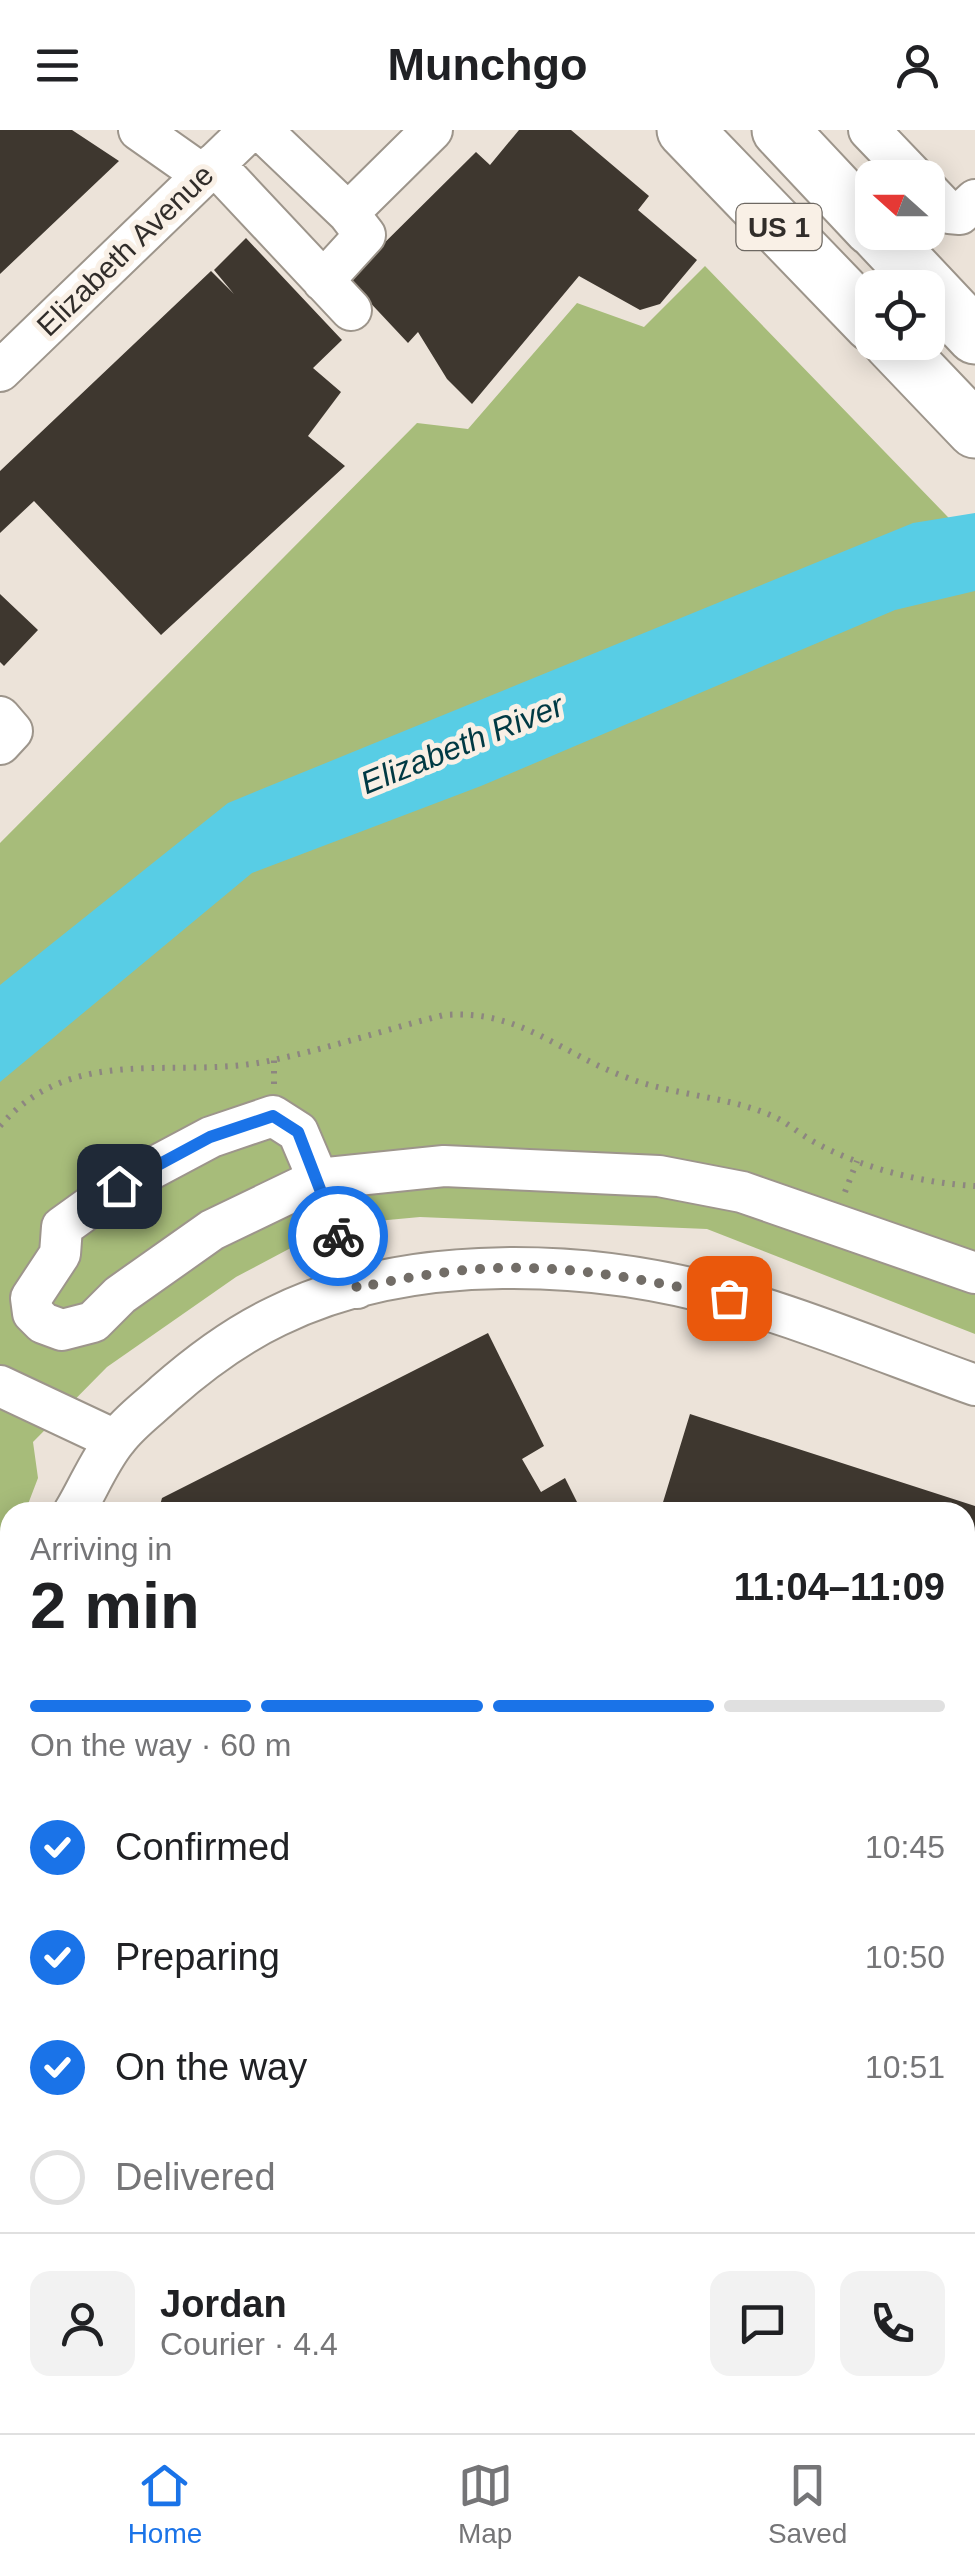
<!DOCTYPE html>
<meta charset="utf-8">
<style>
body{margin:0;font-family:Arial,sans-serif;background:#f2f2f2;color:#202124;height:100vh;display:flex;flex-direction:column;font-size:38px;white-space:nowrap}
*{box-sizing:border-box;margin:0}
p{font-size:32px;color:#757577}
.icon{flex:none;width:55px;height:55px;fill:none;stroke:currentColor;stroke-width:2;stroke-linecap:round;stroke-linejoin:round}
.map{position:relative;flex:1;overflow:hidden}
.side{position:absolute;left:0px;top:1372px;width:975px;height:932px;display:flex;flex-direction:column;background:#fff;border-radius:30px 30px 0 0;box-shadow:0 5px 25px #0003}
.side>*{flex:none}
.needle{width:65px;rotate:291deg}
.fabs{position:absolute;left:855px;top:30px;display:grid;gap:20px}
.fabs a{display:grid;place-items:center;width:90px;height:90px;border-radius:20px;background:#fff;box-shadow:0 5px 25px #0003;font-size:50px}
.pin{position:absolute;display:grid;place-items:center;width:85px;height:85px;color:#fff;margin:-42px;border-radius:20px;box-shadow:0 5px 15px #0006}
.courier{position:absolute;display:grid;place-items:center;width:100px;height:100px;margin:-50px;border:8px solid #1a73e8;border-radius:50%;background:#fff;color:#222;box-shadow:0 2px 12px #0007}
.head em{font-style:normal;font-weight:600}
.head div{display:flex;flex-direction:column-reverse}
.head{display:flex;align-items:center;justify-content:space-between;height:170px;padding:0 30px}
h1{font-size:65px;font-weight:600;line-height:75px}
.bar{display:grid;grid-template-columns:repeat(4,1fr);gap:15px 10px;align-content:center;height:120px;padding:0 30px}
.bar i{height:12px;border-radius:8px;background:#e0e0e0}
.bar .active{background:#1a73e8}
.bar p{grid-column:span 4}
.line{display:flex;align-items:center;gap:25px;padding:0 30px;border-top:2px solid #e0e0e0}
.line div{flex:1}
.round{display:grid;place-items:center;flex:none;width:105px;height:105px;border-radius:20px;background:#f2f2f2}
ol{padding:0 30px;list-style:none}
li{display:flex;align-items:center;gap:30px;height:110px}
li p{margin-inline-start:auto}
li .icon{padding:10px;border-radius:50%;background:#1a73e8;color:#fff;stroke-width:4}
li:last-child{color:#757577}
li i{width:55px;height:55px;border:5px solid #e0e0e0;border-radius:50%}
header{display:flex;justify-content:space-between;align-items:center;height:130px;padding:0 30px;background:#fff;font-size:45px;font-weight:600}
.tab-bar{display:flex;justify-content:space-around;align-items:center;height:140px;border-top:2px solid #e0e0e0;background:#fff;font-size:28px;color:#757577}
.tab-bar a{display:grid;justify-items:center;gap:5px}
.tab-bar .active{color:#1a73e8}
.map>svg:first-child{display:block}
</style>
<header><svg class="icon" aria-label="menu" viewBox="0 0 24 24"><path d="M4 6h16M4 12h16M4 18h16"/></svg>Munchgo<svg class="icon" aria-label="person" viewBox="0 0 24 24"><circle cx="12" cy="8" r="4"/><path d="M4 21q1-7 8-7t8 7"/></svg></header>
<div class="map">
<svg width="975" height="2303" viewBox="0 0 975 2303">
<rect width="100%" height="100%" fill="#ece3d9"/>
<path fill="#a7bc7a" d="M705,136L975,415V1204L707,1099L420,1087L334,1095L236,1147L107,1237L33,1312L38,1348L25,1382H10V1420L0,1446V713L417,293L468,299L577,173L644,197Z"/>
<path fill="#58cde5" d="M975,383V461L895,480L481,656L252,743L0,952V855L228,673L913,393Z"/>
<path fill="#3e372f" d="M0,0H72L119,31L0,144Z
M519,0H571L649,66L638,80L697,130L660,174L640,180L579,146L472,274L447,249L418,202L408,213L348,149L476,22L490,35Z
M246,108L342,210L313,238L341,262L308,306L345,336L161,505L34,371L0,403V341L211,141L234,164L214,140Z
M0,464L38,500L4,536L0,532Z
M488,1203L544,1316L522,1329L541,1362L565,1348L582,1382H158L162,1368Z
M690,1284L975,1376V1734L965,1731V1382H660Z
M965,1858L975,1878V2089L965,2094Z
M0,2060L10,2063V2262L0,2259Z
M112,2295H284L282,2303H134Z
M335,2295H492L490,2303H332Z
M533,2295H707L727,2303H530Z"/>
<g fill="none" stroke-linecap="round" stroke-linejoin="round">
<path stroke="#c7bfb6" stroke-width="40" stroke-dasharray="40 20" stroke-linecap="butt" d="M0,2108L10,2111"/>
<defs>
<path id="minor" d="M139,0L203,45
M261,0L348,83L365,105L323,151
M869,0L915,48
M214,34L351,180
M928,61L949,83L960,84L975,70
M348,83L432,0
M0,241L250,0
M0,587L12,601L0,614
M273,986L298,1002L318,1049L212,1100L120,1165L93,1192L62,1200L43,1193L33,1183L31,1168L60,1124L62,1097L119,1056L211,1007Z
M357,1158L318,1049L444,1036L659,1046L742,1062L975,1143
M0,1256L115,1310
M74,1382C88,1359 99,1331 116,1310C129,1292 149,1278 165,1263C199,1233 237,1205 277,1186C410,1121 593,1129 732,1169C814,1193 894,1226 975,1255
M0,1588L10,1558
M0,1990L10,1994
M965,2191L975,2190
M862,2295L883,2303
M309,2303L312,2295"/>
<path id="highway" d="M685,0L872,194
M780,0L872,98
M877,102L975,206
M891,212L975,300"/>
</defs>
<use href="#minor" stroke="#9d958b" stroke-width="44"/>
<use href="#highway" stroke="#9d958b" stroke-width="59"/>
<path stroke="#8d8680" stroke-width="6" stroke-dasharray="2.5 8" stroke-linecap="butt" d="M274,954V930
M0,996C75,910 177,952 273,930C330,918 387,899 444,885C521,879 560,924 628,948C673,965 724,966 768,984C786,991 798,1003 814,1012C861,1038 922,1053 975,1056
M845,1062L857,1031"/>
<use href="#minor" stroke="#fff" stroke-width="40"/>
<use href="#highway" stroke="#fff" stroke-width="55"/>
</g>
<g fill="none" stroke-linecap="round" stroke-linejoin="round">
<path stroke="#726d67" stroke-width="10" stroke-dasharray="0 18" d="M338,1106L357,1158C404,1148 452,1139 501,1138C578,1136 655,1151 729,1168"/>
<path stroke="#1a73e8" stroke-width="12" d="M119,1056L210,1007L273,986L298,1002L338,1106"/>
</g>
<g text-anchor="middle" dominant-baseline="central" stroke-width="10" stroke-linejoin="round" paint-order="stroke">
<rect fill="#f9f0e6" stroke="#6d6862" stroke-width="2.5" x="736.5" y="74" width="85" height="46" rx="8"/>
<g font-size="28" font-weight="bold" fill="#312d2a">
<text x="779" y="97">US 1</text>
</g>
<g font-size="30" fill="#312d2a" stroke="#f9f0e6">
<text transform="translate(125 120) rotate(-44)">Elizabeth Avenue</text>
</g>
<g font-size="32" font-style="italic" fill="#003943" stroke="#f9f0e6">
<text transform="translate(462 614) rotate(-22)">Elizabeth River</text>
</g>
</g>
</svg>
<div class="fabs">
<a><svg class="needle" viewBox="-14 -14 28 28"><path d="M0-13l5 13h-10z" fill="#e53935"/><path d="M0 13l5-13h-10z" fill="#757577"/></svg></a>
<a><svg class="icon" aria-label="locate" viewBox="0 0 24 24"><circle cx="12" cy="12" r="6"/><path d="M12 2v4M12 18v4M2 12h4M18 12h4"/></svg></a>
</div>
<div class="pin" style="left:729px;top:1168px;background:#ea580c"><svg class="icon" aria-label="bag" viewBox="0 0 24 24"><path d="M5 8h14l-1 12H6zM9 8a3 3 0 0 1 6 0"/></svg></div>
<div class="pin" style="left:119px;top:1056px;background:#1f2937"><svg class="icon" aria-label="home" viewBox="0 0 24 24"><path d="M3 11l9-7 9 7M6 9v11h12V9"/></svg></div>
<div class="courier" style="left:338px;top:1106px"><svg class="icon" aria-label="bike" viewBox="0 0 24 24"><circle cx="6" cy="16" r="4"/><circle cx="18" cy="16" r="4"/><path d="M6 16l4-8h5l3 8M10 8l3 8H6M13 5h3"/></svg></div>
<section class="side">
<div class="head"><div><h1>2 min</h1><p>Arriving in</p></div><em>11:04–11:09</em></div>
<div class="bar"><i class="active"></i><i class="active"></i><i class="active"></i><i></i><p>On the way · 60 m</p></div>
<ol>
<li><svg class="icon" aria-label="check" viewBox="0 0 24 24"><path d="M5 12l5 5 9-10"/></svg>Confirmed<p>10:45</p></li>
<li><svg class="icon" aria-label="check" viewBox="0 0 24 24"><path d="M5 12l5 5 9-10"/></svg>Preparing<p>10:50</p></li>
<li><svg class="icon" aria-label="check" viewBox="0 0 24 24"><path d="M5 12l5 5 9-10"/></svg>On the way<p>10:51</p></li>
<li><i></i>Delivered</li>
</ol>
<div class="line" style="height:180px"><a class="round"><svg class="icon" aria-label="person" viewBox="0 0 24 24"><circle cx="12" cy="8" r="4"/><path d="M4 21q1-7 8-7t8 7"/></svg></a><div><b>Jordan</b><p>Courier · 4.4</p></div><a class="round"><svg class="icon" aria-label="chat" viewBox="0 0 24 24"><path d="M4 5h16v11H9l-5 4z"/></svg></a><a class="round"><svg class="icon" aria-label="phone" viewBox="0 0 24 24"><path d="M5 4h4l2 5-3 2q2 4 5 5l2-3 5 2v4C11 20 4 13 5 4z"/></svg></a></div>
</section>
</div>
<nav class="tab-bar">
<a class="active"><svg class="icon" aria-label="home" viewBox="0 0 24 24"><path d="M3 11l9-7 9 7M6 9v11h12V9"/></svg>Home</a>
<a><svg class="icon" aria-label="map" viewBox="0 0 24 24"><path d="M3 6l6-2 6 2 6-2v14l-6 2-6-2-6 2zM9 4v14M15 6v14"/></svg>Map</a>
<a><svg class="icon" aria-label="saved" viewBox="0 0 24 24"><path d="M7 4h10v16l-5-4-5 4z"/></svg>Saved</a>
</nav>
